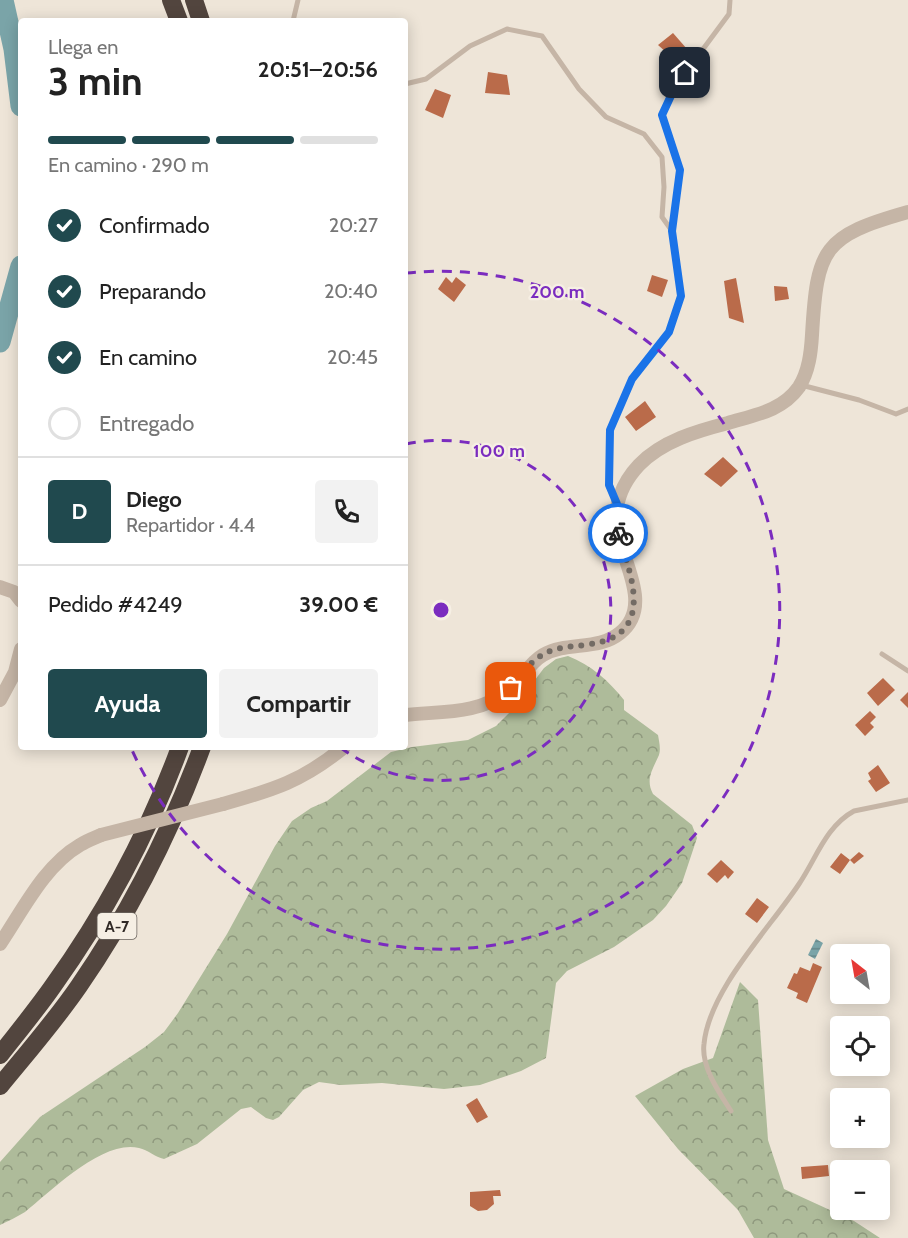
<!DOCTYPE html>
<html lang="es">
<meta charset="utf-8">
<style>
body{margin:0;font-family:Cabin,sans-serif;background:#f2f2f2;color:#222;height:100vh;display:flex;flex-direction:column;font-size:22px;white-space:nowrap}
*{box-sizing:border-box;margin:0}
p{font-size:20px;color:#767676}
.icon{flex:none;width:33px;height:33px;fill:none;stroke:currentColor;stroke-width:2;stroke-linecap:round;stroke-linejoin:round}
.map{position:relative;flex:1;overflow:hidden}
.drawer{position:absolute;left:18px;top:18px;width:390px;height:732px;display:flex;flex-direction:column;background:#fff;border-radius:6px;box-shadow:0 3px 15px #0003}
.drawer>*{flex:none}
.needle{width:39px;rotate:329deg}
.tools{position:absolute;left:830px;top:944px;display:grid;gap:12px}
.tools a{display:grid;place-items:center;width:60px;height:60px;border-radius:6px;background:#fff;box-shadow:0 3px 15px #0003;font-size:30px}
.pin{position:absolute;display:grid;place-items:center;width:51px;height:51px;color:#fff;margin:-26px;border-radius:12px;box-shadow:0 3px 9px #0006}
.courier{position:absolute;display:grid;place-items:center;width:60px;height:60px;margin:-30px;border:4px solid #1a73e8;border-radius:50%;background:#fff;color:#222;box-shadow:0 2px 8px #0007}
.summary em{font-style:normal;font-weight:800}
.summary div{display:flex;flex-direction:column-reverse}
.summary{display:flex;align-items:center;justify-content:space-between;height:102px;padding:0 30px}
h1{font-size:39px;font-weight:800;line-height:45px}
.bar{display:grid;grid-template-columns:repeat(4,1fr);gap:9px 6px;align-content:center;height:72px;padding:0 30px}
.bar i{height:8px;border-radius:4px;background:#e0e0e0}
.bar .current{background:#20494e}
.bar p{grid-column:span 4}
.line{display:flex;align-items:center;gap:15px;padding:0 30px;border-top:2px solid #e0e0e0}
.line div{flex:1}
.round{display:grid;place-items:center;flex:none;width:63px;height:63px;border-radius:6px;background:#f2f2f2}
ol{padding:0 30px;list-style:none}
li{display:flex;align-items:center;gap:18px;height:66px}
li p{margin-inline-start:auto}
li .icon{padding:6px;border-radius:50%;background:#20494e;color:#fff;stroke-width:4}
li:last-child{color:#767676}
li i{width:33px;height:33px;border:3px solid #e0e0e0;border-radius:50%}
.action{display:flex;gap:12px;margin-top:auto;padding:12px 30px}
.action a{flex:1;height:69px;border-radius:6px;background:#20494e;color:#fff;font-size:24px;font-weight:800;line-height:69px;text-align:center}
.action a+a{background:#f2f2f2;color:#222}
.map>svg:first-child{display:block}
</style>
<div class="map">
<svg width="908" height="1238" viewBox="0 0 908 1238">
<defs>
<pattern id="forest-crowns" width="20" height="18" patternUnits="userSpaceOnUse" patternTransform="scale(1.5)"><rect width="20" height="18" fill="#aebb9a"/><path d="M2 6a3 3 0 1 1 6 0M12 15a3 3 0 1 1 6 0" fill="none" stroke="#8e987d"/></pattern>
<pattern id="water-rules" width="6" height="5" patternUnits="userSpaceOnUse" patternTransform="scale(1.5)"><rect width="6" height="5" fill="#7aa4a8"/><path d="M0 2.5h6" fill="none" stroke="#658689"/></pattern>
</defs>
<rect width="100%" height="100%" fill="#eee5d8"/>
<path fill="url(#forest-crowns)" d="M568,656C591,665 609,681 624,700V710L658,735C659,741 661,749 659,755C653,769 645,779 653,794L692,825L697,838L682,883L666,906L653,920L614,947L567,971L556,983L546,1058L521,1071L480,1085L444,1089L382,1083L341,1085L319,1082L303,1090L279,1117L273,1120L266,1118L251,1107L241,1109L197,1144L164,1159C155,1157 148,1150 139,1148C103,1139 51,1191 25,1212C17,1217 8,1221 0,1225V1162L40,1117L145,1047L164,1032L178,1013L227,934L275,846L292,821L311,808L327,801L391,752L412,747L468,740L496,726L513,709L544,668L556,659Z
M740,982L758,1000L768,1140L784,1189L854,1221L880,1238H754L738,1210L678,1149L635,1096L683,1069L713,1058Z"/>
<path fill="url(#water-rules)" d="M816,939L823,943L815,959L808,955Z"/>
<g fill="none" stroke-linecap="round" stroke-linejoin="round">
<path stroke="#7aa4a8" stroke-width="21" d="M3,0L14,49L21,106
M0,342L21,266"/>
</g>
<path fill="#ba6b4a" d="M673,33L687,49L672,65L663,57L667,53L658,45Z
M488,72L507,75L510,95L485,93Z
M435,89L451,95L443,118L425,110Z
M652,275L668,280L662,297L647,291Z
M446,277L452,283L456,277L466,285L454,302L438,289Z
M736,278L744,323L729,318L724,281Z
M774,286L787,287L789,299L775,301Z
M645,401L656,417L636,431L625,417Z
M723,457L738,471L721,487L704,474Z
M883,678L895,690L878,706L867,693Z
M908,692V708L900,700Z
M870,711L876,717L870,723L874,727L865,736L855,725Z
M878,765L890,783L876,792L868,781L871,779L868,773Z
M859,852L864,856L854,864L850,860Z
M841,853L850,860L840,874L830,867Z
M721,860L734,872L728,879L725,875L717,883L707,874Z
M757,898L769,907L757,923L745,914Z
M813,963L822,967L807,1003L796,998L798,993L787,988L794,973L797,974L800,967L810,971Z
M477,1098L488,1117L477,1123L466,1105Z
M828,1165L829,1176L802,1179L801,1167Z
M500,1190L501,1196H493L494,1204L487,1210L478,1211L470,1206V1192Z"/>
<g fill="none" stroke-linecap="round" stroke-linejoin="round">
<path stroke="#c5b5a6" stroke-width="5" d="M293,21L298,0
M405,84L426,79L470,46L507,29L542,36L579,89L606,117L644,134L662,157L664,187L662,217L672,231
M801,385L859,400L896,414L908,409
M615,499L609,485L610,430L632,379L669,332L681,296L672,231L680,170L662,115L675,87L729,14L730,0
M882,654L908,671
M731,1111C719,1092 701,1067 704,1044C709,990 770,928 799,884C816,859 826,826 854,811L908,800"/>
<path stroke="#c5b5a6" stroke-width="14" d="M0,587L14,592L21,601
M0,700L15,672L21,649
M405,715C440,711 480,715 509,690C521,680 529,663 543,655C567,641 598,651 620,633C653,607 623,562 617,531C613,506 622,483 639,465C662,441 697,431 728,423C755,415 782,411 799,387C809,371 811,352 812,335C817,248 823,236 908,212
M223,804C273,790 303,781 344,747
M0,944C23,910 44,866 80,845C86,841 94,838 101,835"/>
<path stroke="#52453e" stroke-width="18" d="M171,0L179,21
M194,0L201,21
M0,1055C18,1032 37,1009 53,986C106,912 149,832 180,747
M0,1086C27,1053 55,1021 79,986C130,912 171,831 202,747"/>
<path stroke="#c5b5a6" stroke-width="14" d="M101,835L223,804"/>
</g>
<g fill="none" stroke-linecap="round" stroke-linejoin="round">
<path stroke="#736b64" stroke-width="6" stroke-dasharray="0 10.8" d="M511,688C519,677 530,662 542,655C557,646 574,647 591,644C656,634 631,576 618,533"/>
<path stroke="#1a73e8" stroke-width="8" d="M618,533L617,504L609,485L610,430L632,379L669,332L681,296L672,231L680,170L662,115L675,87L685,73"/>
</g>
<g fill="none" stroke="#7b2cbf" stroke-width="3" stroke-dasharray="10 8">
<path d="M406 444A170 170 0 1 1 341 748"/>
<path d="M406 273A339 339 0 1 1 131 748"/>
</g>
<g text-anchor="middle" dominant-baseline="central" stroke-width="4.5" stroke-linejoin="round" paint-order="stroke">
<rect fill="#f6efe4" stroke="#6c655f" stroke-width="1.5" x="97.5" y="913" width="39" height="26" rx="4.5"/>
<g font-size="16" font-weight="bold" fill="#312a26">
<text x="117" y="926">A-7</text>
</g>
</g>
<circle cx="441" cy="610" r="9" fill="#7b2cbf" stroke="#f6efe4" stroke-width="3"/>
<g font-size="18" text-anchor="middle" font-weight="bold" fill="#7b2cbf" stroke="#f6efe4" stroke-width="4.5" stroke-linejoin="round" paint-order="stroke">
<text x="557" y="298">200 m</text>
<text x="499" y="457">100 m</text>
</g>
</svg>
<div class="tools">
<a><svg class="needle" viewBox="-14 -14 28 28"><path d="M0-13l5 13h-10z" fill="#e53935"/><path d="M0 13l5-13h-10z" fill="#767676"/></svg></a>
<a><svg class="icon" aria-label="locate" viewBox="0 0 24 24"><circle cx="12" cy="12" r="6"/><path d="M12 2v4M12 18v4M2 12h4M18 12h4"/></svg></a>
<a>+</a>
<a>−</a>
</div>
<div class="pin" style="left:511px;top:688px;background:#ea580c"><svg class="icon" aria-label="bag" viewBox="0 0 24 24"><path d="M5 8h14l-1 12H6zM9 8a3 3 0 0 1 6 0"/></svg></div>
<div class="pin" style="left:685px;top:73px;background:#1f2937"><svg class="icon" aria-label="home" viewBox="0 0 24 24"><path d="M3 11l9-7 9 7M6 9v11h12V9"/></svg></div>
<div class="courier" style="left:618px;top:533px"><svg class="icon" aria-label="bike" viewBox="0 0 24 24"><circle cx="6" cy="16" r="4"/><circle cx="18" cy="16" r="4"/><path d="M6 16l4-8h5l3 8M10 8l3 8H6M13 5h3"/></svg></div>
<section class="drawer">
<div class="summary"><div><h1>3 min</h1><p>Llega en</p></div><em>20:51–20:56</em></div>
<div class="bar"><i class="current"></i><i class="current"></i><i class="current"></i><i></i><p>En camino · 290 m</p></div>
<ol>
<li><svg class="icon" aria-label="check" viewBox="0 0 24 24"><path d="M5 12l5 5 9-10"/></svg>Confirmado<p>20:27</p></li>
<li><svg class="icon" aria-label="check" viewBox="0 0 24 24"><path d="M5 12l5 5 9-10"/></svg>Preparando<p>20:40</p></li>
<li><svg class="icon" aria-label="check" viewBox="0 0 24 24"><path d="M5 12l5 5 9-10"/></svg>En camino<p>20:45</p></li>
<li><i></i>Entregado</li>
</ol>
<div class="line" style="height:108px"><b class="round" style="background:#20494e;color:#fff">D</b><div><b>Diego</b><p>Repartidor · 4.4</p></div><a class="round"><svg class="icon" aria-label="phone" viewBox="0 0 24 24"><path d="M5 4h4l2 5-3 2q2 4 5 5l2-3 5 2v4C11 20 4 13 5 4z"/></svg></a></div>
<div class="line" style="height:78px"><div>Pedido #4249</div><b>39.00 €</b></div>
<div class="action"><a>Ayuda</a><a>Compartir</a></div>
</section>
</div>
